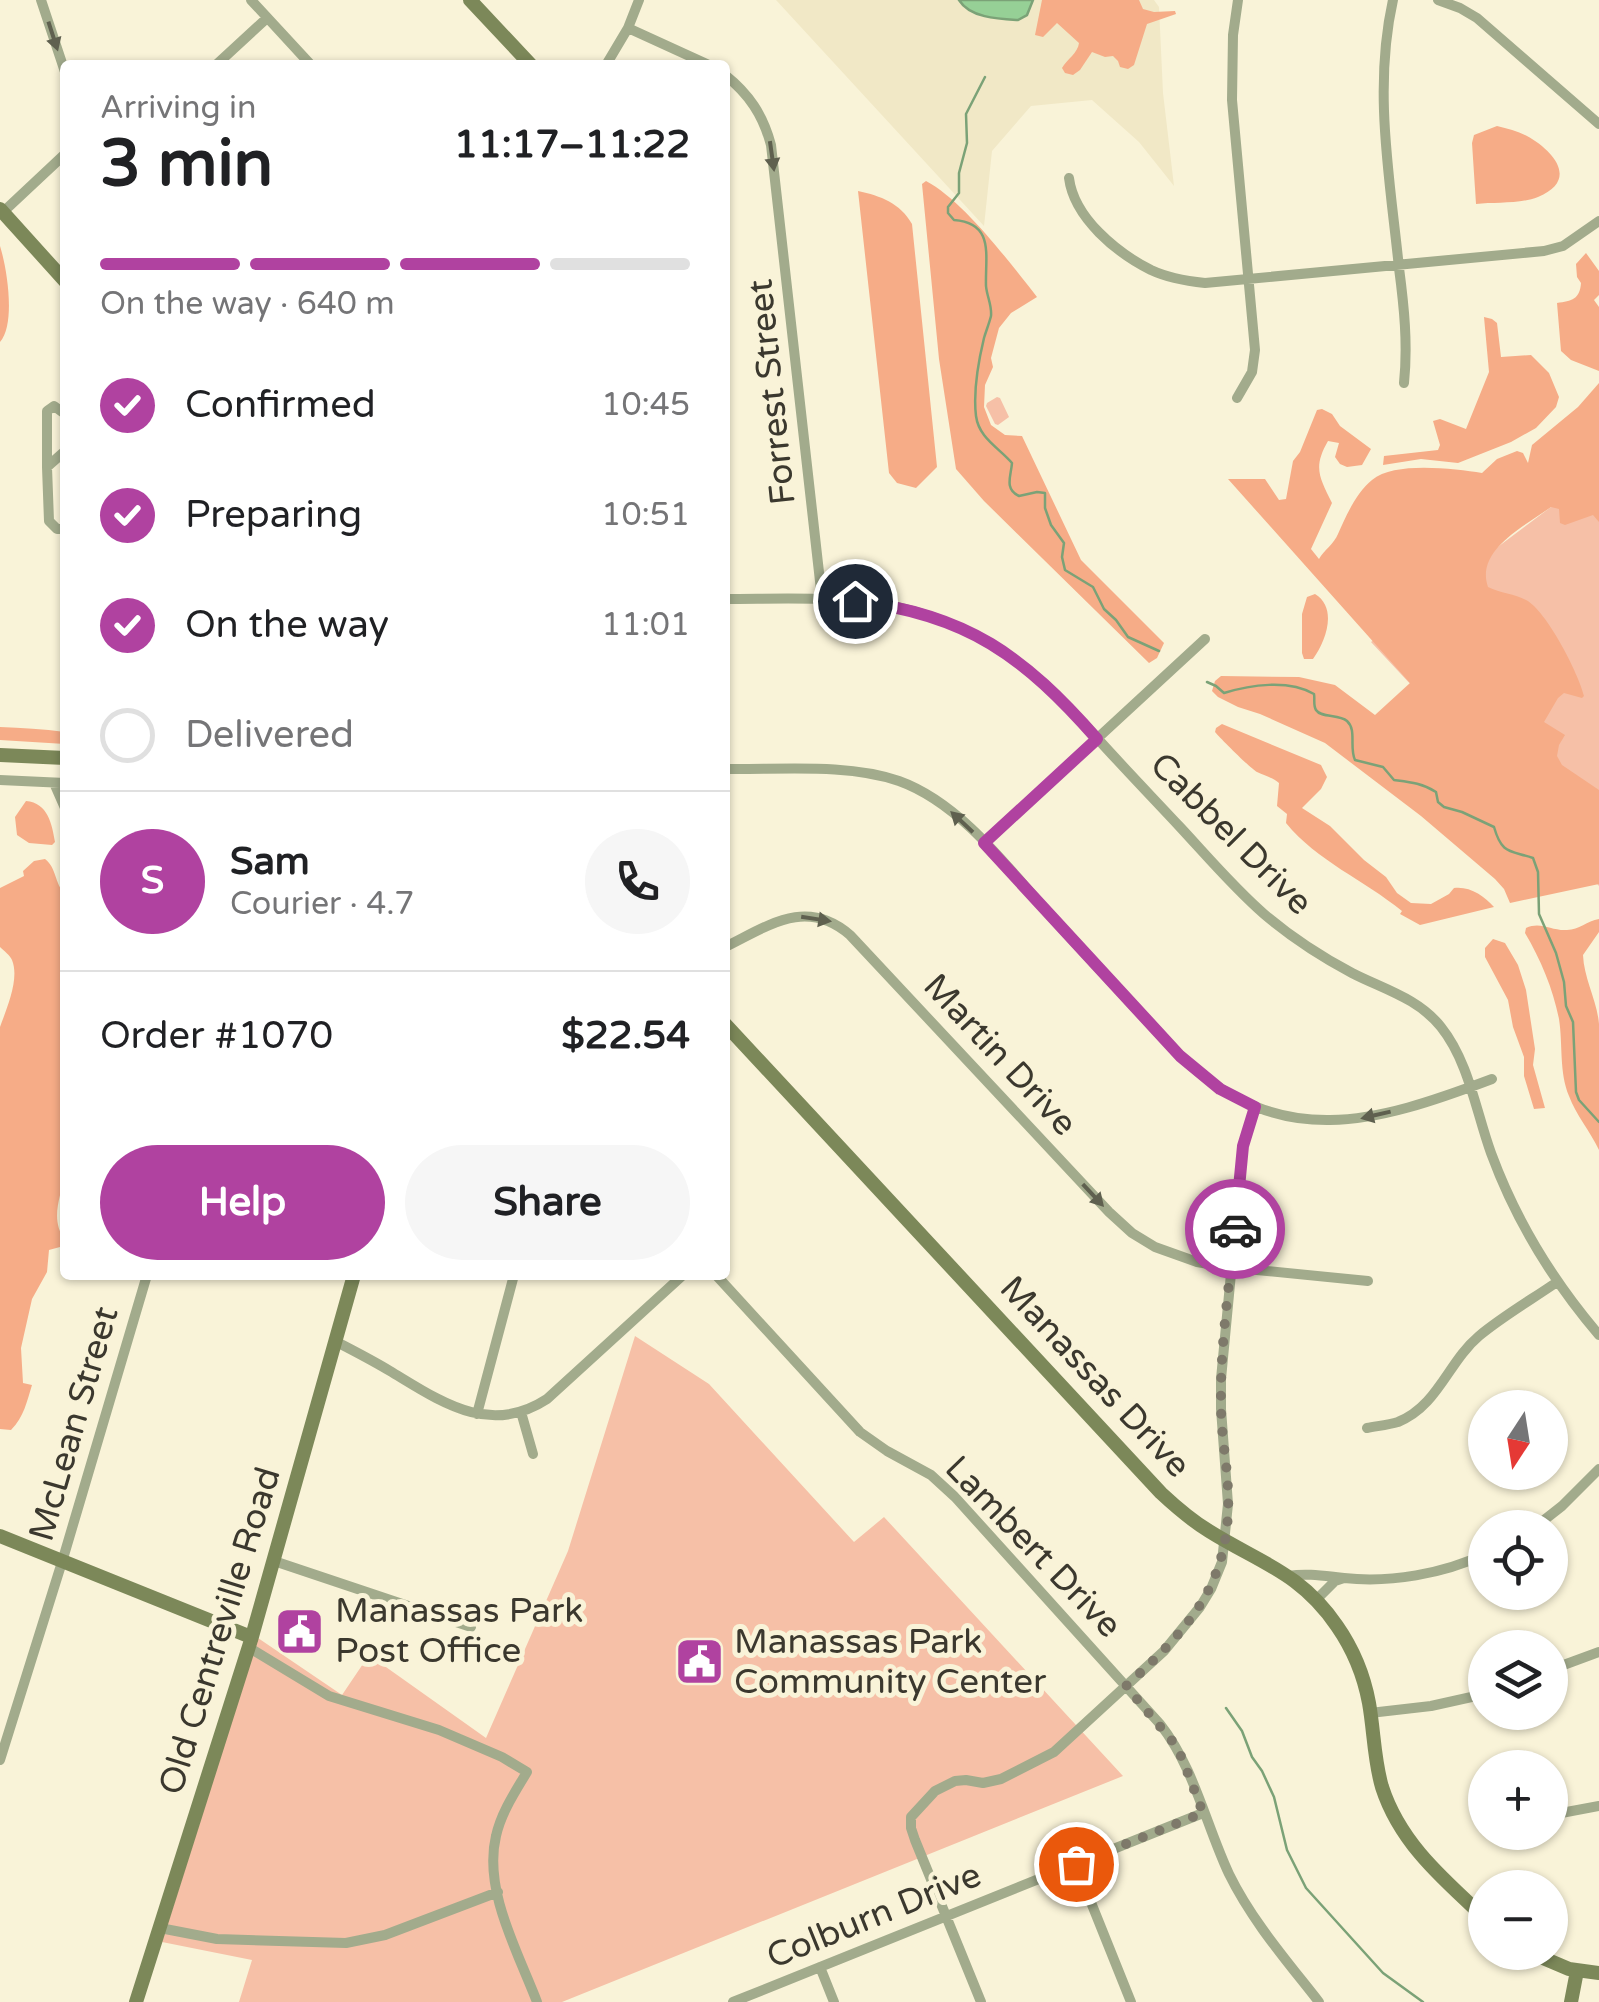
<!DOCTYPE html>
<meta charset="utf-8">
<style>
body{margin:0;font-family:"Varela Round",sans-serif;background:#f6f6f6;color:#202124;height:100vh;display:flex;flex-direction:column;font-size:38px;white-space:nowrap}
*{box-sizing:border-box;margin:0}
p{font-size:32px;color:#757577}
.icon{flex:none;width:55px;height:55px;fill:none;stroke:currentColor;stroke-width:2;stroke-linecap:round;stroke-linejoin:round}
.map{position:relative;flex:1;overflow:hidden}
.sheet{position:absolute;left:60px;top:60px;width:670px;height:1220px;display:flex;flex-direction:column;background:#fff;border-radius:10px;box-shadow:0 2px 8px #0004}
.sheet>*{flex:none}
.needle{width:65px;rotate:192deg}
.fabs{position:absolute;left:1468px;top:1390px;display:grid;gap:20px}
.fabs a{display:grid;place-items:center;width:100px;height:100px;border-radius:50%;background:#fff;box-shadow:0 2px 8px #0004;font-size:50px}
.pin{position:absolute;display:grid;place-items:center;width:85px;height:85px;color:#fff;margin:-42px;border:5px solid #fff;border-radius:50%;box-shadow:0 2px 10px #0007}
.courier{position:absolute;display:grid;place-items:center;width:100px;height:100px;margin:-50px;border:8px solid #b042a0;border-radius:50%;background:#fff;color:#222;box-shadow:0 2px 12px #0007}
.headline em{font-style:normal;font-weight:800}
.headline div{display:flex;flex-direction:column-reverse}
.headline{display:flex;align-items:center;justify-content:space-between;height:170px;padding:0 40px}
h1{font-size:65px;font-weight:800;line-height:75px}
.bar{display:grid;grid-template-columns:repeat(4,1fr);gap:15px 10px;align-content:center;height:120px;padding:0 40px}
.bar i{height:12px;border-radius:8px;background:#e0e0e0}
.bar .selected{background:#b042a0}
.bar p{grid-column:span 4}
.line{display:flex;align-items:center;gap:25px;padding:0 40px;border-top:2px solid #e0e0e0}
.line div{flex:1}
.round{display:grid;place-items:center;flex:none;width:105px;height:105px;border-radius:52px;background:#f6f6f6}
ol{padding:0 40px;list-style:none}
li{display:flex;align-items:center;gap:30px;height:110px}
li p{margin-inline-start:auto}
li .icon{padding:10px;border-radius:50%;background:#b042a0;color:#fff;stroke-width:4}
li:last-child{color:#757577}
li i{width:55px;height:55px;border:5px solid #e0e0e0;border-radius:50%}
.action{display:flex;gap:20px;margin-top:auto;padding:20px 40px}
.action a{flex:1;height:115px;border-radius:60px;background:#b042a0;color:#fff;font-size:40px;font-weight:800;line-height:115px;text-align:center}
.action a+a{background:#f6f6f6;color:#202124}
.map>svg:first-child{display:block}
</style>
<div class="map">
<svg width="1599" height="2002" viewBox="0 0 1599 2002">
<rect width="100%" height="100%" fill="#f9f3d8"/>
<path fill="#f1e8c6" d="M776,0H1154L1159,7L1163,93L1174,186L1139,142L1092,100L1031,106L992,151L984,226Z"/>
<path fill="#f6c0a7" d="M997,397L1000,398L1009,417L998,425L995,424L986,406L987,403Z
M1599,471V886L1371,642Z
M635,1336L709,1384L854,1542L884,1517L1123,1776L562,2002H239L252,1960L162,1942L258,1638L342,1695L369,1655L486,1738L568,1551Z"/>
<path fill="#f6ac87" d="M1042,0H1139L1143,9L1154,12L1175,11L1176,14L1147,24L1134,65L1128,69L1120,67L1118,61L1113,56L1105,57L1092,52L1080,70L1073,75L1065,73L1062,68C1067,59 1078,53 1079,43L1057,23L1043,37L1035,35Z
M1497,126C1508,129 1518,131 1527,136C1554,151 1579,180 1538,197C1520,204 1495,202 1476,204L1472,143L1474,135Z
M926,181C964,201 1010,263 1037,297L1011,313L999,328L991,358L993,367L985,385L984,407L991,425L1005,435L1022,436L1081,560L1164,643L1157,658L1149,663L984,501L956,469L939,359L922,184Z
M858,191C881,196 900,203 912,224L937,467L916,488L897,483L889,473Z
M0,246C7,268 16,324 0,342Z
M1586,253L1599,271V295L1594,300L1599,307V371L1571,360L1561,351L1557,303C1572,301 1580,299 1581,283L1577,277L1576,264Z
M1484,317L1492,319L1497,323L1501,357L1531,355L1549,373L1559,397L1556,407L1536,428L1511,442L1458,463L1421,459L1383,465L1384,456L1438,450L1440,445L1433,421L1440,419L1466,429L1489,372Z
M1599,383V522L1593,515L1565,525L1560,523L1559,509L1551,507C1525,526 1475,550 1488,587C1500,593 1515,594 1526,600C1546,610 1579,674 1584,696L1582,698L1564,693L1558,698L1544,722L1565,735L1559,745L1557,756L1562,765L1599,790V884L1510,903L1504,889L1495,879L1421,816L1325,743L1260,714L1238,707L1218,697L1212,691L1215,681L1221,676L1299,677L1335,685L1375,715L1410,683L1228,479H1265L1279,500L1286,499L1293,461L1300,452L1317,410L1322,409L1332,414L1340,426L1371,449L1362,465L1347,467L1340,464L1335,457L1339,443L1328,441C1313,467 1319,477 1332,503L1311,549L1319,559C1324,550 1334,544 1338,534C1346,516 1356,493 1372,480C1395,461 1454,469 1482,473L1497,459L1517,451L1523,453L1528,463L1532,445L1578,407Z
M1315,594C1338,608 1326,641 1313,659H1304L1302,653V614L1307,597Z
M1222,724L1321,765L1327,777L1321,789L1302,808L1330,826L1364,860L1386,877L1397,893L1411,903L1431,904L1449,894L1454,888C1470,886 1484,896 1494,907L1420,925L1400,914L1402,911C1364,880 1317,861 1286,823L1287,814L1277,806L1279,783C1272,777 1265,776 1257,772C1250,768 1221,739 1215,732L1216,728Z
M0,727C22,728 43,729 65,732V744L0,740Z
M26,801C48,803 52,824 55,842L52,845L29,843L17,835L15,817Z
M45,859C57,868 54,883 65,894V1175C60,1198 50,1220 65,1240L60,1247L49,1250L47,1272L32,1299L21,1348L23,1383L32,1385C27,1401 24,1417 11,1430L0,1429V1027C6,1010 20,979 12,960C10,955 4,951 0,947V888L24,876L23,871L34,861Z
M1599,919V932L1583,955C1584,979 1597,1000 1599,1024C1599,1062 1599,1110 1599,1150C1590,1131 1576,1115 1569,1096C1559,1072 1563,1045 1559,1019C1553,989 1541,960 1525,933L1526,928C1541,921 1551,931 1567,930C1579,930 1587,921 1599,919Z
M1493,939L1505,943L1518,965L1526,990L1535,1049L1533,1065L1545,1108L1534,1109L1524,1076V1057L1513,1027L1508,1000L1485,957V948Z"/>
<path fill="#96d096" stroke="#7ba277" stroke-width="2.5" d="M959,0H1033L1027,15L1018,20C999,19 970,18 959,0Z"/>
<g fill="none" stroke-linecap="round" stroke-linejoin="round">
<path stroke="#7ba277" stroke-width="2.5" d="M985,77L966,114L967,143L959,173V193L948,207V213L954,220C995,223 985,256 986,286C987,297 992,305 991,316C989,324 986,331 984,338C978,363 973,391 976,416C979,438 998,447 1012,463C1011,476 1004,489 1019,496L1037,492L1045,493V508L1051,525L1064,543L1062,557L1065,570L1093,587L1104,609L1116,620L1128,637L1159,651
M1207,682L1216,686L1224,693C1250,685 1288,679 1314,694C1315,699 1313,705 1316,710C1321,718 1339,714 1347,721C1357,730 1349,747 1355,760L1383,767L1394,780C1409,782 1422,783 1436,792L1438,802L1444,807L1462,812L1494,827C1502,855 1510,850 1533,858L1538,872L1539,914L1556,953L1564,982L1566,1006L1573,1022L1576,1092L1579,1100L1599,1122
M1226,1708L1242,1731L1252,1757L1262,1771L1274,1797L1287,1850L1306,1888L1383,1973L1423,2002"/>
<path stroke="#a2ab8c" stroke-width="10" d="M41,0L65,72
M251,0L311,65
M1393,0C1373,89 1390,179 1399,268C1404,306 1408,344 1404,383
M1438,0L1460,8L1477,18L1599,124
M628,28L709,65
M216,65L267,18
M606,65L628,28L639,0
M725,75C749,94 763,115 771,145L822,599
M1069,178C1074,218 1117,253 1151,270C1168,278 1186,281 1205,283L1544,251L1563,246L1599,221
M3,212L65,154
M1237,398L1252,372L1255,350L1232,100L1233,35L1238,0
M65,414L54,406L47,411V467L65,451
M47,467L49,521L57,529H65
M725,599C785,599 847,595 906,609C992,631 1039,675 1097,738C1124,768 1152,797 1180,827C1207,856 1233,887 1264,914C1291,937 1320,956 1352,973C1383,989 1418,998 1441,1027C1469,1062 1476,1112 1491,1153C1516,1221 1553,1281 1599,1335
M725,769C780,770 847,763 899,781C963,804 1012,873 1056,922C1097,967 1139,1012 1180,1056C1281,1152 1375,1123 1492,1079
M0,780L65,783
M54,783L65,808
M984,843L1205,639
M725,947C768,926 806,897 850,935L1109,1212L1132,1233L1155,1247L1197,1262L1226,1267L1368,1281
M716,1275L860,1432L887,1451L931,1475L955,1497L1160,1724C1194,1767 1206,1825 1229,1874C1252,1921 1287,1961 1319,2002
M335,1341C354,1351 372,1360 390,1371C440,1401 489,1437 547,1399L683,1275
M521,1412L533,1454
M477,1414L514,1275
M1367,1428C1377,1426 1388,1425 1398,1422C1438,1406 1448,1362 1479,1336C1503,1316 1531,1300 1557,1282
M1534,1528L1562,1506L1599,1469
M274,1561L471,1627
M1288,1576C1308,1573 1324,1576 1344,1578C1390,1583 1443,1574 1485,1554
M1316,1600L1335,1581L1344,1578
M248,1647L329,1696L439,1730L502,1757L527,1772C515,1792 501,1813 496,1836C483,1890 518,1952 537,2002
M1550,1670L1599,1652
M1370,1713L1431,1706L1485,1694
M0,1760L62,1562L147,1275
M1556,1814L1599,1806
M1076,1865L1131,2002
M160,1928L217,1939L346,1943L385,1935L498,1892
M820,1967L834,2002
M733,2002L1203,1813
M981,2002L915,1840L911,1828V1817L935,1791L955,1781L966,1780L983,1783L1001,1779L1054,1752L1164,1651L1200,1607L1211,1589L1222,1562L1228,1504L1221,1409V1379L1243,1147L1255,1107"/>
<path stroke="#7c8859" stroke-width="14" d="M470,0L531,65
M0,209L65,281
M0,755L65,758
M725,1024L1161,1493C1176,1507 1191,1520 1209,1531C1260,1563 1300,1572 1337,1626C1353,1649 1364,1676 1369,1703C1374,1731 1374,1760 1382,1787C1400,1843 1443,1879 1485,1918
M0,1536L251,1637
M1529,1952L1569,1969L1599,1973
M136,2002L251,1640L354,1275
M1571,2002L1577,1971"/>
</g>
<defs><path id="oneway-solid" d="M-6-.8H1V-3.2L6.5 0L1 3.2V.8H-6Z" transform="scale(2.5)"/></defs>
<g fill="#5f604f">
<use href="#oneway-solid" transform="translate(53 36) rotate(72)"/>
<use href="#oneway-solid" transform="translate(772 156) rotate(82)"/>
<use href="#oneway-solid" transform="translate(962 822) rotate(-137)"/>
<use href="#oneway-solid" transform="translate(816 919) rotate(9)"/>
<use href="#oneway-solid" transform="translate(1376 1115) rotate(167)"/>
<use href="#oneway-solid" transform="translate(1093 1195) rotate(47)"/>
</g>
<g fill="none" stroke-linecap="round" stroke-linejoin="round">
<path stroke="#7e796a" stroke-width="10" stroke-dasharray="0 18" d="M1076,1864L1203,1813L1182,1758L1173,1742L1126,1686C1190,1628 1232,1582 1228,1490C1227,1462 1221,1434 1221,1405C1220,1347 1229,1287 1235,1229"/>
<path stroke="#b042a0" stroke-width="12" d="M855,601C967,614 1024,656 1097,739L984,843L1180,1056L1220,1089L1255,1107L1243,1146L1235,1229"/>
</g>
<defs>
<symbol id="civic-square" viewBox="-11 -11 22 22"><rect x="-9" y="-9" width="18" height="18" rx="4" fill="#b042a0" stroke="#f9f3d8"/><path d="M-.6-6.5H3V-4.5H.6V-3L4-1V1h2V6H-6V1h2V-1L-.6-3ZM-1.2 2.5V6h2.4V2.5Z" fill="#fff"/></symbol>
</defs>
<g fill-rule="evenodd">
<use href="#civic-square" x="272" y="1604" width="55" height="55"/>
<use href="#civic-square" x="672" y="1634" width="55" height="55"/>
</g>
<g text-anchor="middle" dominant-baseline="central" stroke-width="10" stroke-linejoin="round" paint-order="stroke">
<g font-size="35" fill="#3b382e" stroke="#f9f3d8">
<text transform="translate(772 392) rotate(-96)">Forrest Street</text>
<text transform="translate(1231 834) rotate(45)">Cabbel Drive</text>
<text transform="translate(1000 1055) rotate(47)">Martin Drive</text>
<text transform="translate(1095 1377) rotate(47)">Manassas Drive</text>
<text transform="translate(74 1424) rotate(-74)">McLean Street</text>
<text transform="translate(1033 1547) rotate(46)">Lambert Drive</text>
<text transform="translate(220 1631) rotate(-73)">Old Centreville Road</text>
<text transform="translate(874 1916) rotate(-22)">Colburn Drive</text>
</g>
<g font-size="35" fill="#3b382e" stroke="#f9f3d8" text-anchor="start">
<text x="335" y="1611">Manassas Park<tspan x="335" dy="40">Post Office</tspan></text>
<text x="734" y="1642">Manassas Park<tspan x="734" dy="40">Community Center</tspan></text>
</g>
</g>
</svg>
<div class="fabs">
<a><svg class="needle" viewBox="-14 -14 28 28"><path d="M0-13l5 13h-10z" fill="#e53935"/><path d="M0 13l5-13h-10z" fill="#757577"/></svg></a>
<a><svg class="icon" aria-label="locate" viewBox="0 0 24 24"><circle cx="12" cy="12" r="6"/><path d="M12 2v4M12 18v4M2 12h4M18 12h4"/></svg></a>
<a><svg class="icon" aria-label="layers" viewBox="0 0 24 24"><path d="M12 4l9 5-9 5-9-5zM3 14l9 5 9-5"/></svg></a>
<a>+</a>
<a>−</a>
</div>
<div class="pin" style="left:1076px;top:1864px;background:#ea580c"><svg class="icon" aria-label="bag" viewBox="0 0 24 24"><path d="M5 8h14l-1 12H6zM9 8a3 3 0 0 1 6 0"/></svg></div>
<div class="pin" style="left:855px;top:601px;background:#1f2937"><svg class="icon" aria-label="home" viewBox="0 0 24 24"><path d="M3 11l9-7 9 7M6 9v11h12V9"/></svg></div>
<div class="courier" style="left:1235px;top:1229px"><svg class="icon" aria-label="car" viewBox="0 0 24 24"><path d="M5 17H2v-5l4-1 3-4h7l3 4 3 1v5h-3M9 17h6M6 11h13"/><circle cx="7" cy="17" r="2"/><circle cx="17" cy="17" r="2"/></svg></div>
<section class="sheet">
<div class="headline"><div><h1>3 min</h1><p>Arriving in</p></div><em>11:17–11:22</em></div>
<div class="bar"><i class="selected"></i><i class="selected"></i><i class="selected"></i><i></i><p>On the way · 640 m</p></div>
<ol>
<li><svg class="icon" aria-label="check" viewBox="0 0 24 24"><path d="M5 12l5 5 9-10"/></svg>Confirmed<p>10:45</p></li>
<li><svg class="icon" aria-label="check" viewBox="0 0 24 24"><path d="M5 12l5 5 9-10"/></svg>Preparing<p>10:51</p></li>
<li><svg class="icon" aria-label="check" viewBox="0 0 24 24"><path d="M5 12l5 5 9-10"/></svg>On the way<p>11:01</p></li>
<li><i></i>Delivered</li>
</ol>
<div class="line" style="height:180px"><b class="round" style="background:#b042a0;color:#fff">S</b><div><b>Sam</b><p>Courier · 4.7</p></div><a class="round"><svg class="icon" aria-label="phone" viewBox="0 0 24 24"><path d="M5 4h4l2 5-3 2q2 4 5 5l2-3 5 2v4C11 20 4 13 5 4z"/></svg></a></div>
<div class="line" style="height:130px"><div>Order #1070</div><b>$22.54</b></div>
<div class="action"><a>Help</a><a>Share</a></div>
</section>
</div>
